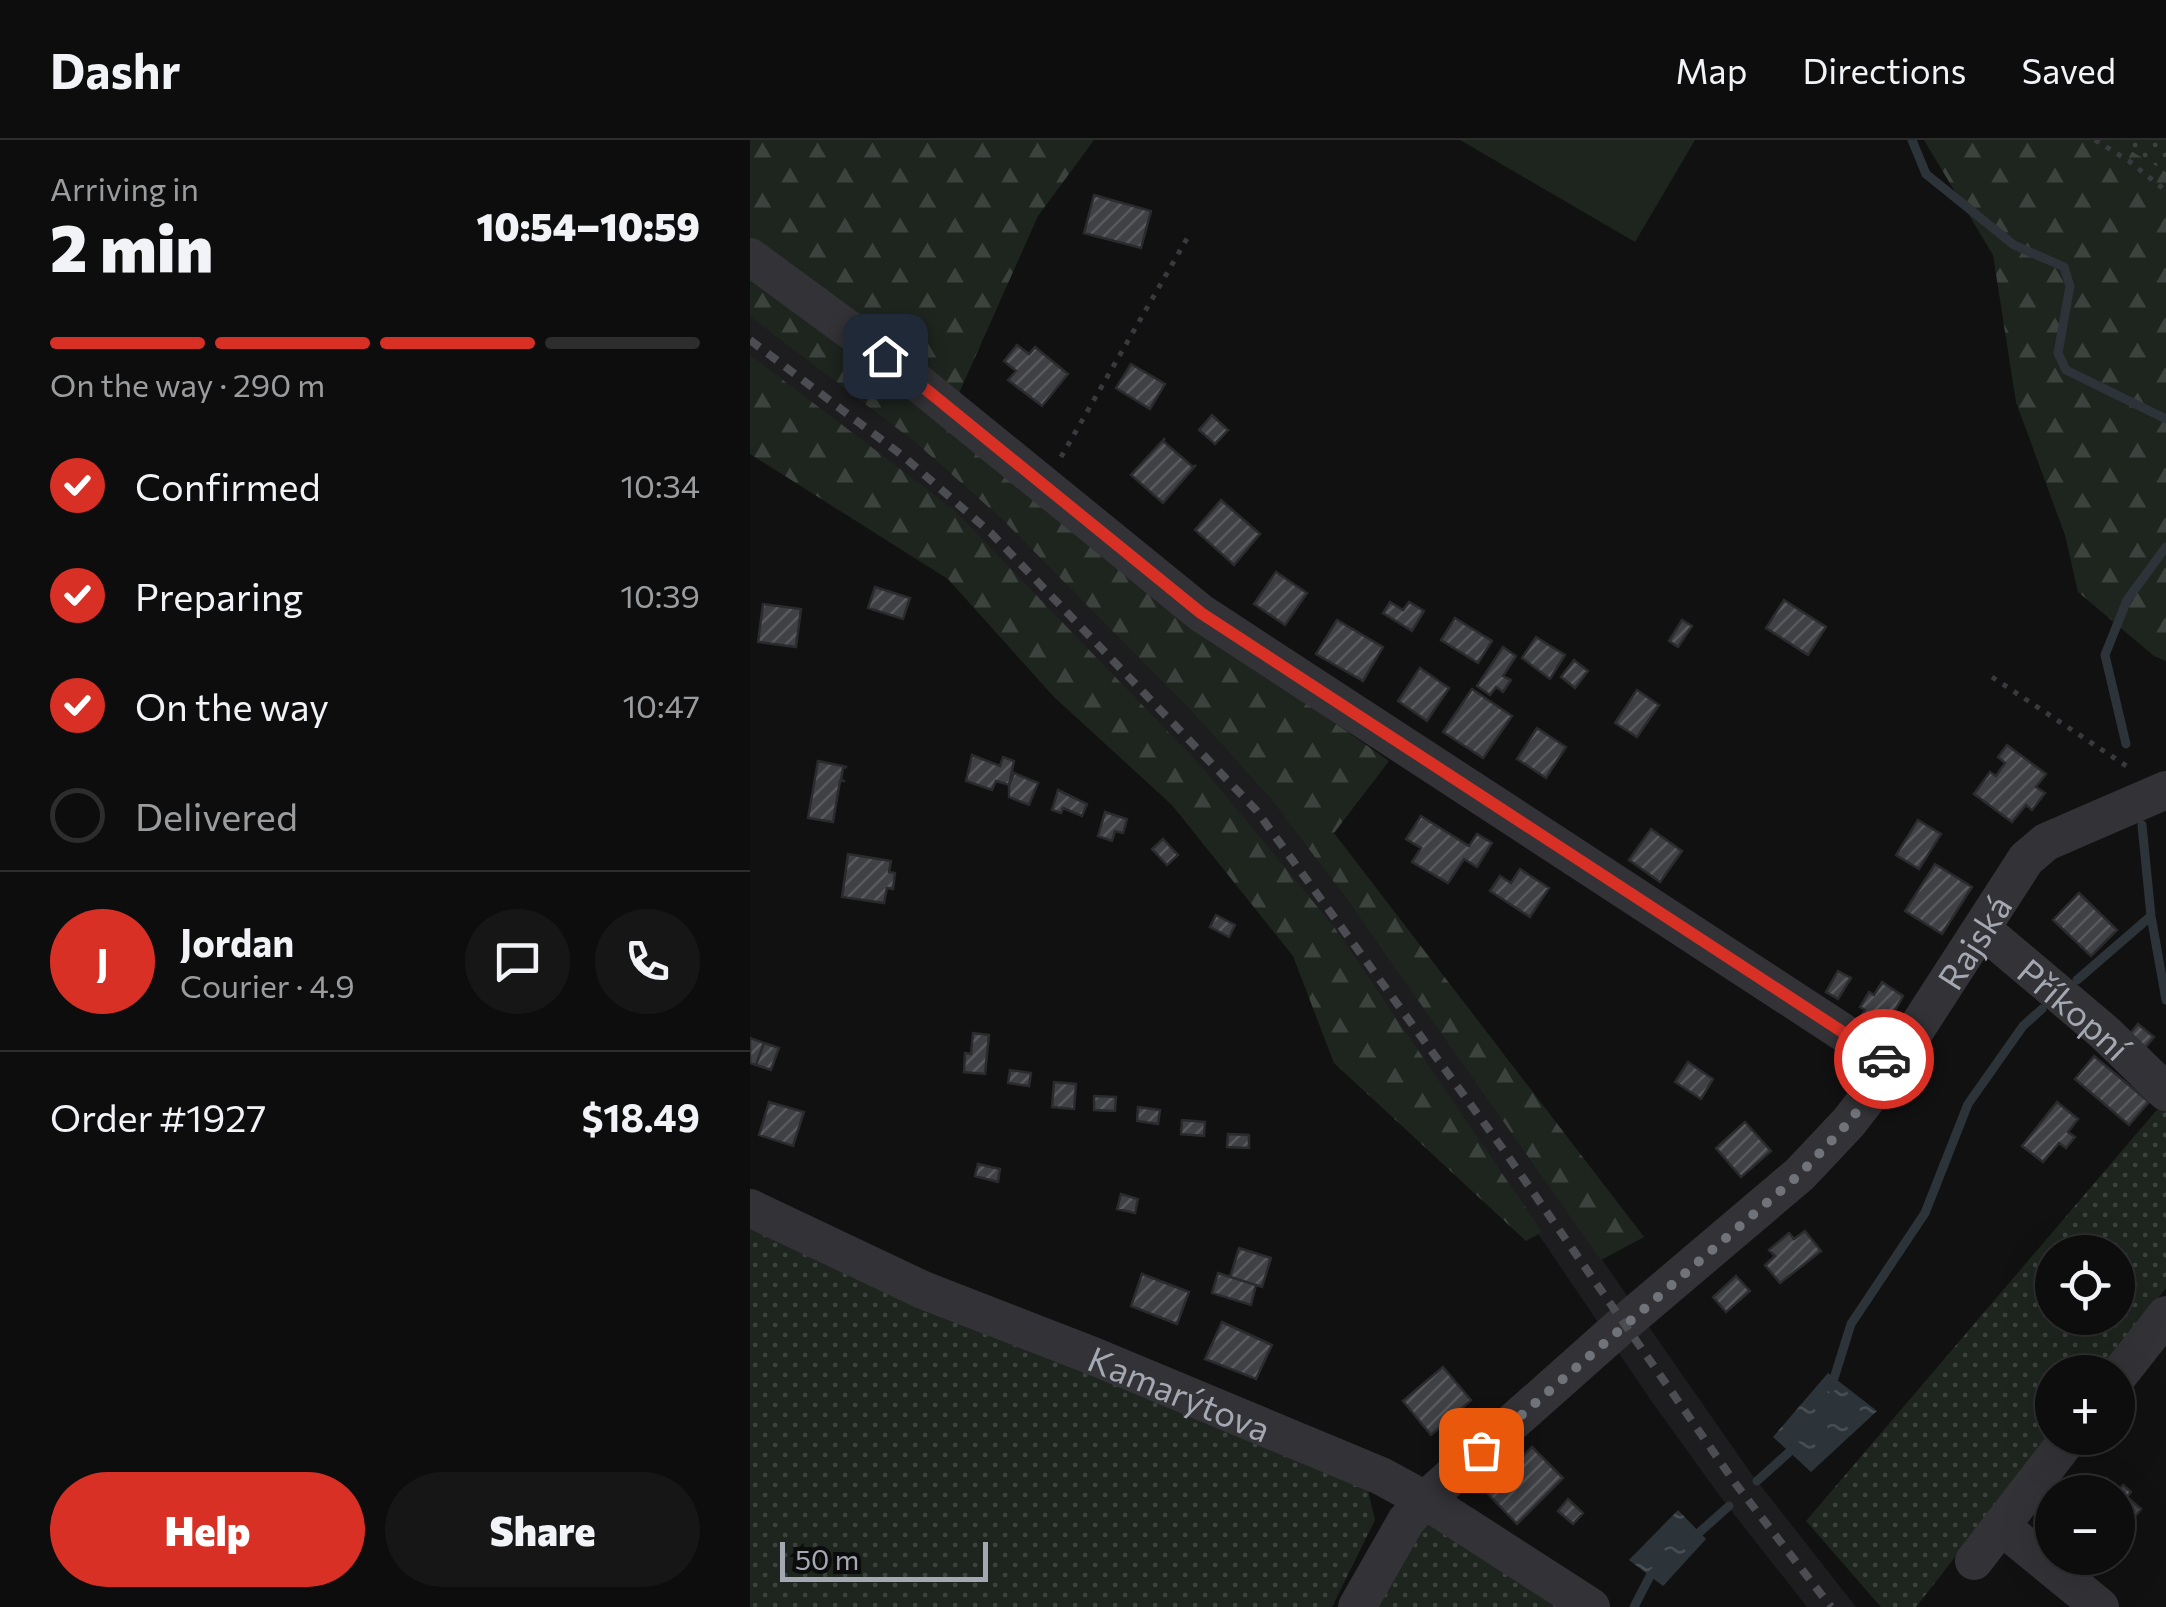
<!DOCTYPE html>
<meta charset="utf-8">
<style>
body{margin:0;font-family:Commissioner,sans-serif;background:#161617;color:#f1f3f6;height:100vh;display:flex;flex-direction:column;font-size:38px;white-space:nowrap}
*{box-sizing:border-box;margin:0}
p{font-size:32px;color:#9a9c9e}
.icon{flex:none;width:55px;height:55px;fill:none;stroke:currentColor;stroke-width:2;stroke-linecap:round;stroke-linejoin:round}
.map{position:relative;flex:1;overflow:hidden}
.drawer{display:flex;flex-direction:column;background:#0d0d0e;width:750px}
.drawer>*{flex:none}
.fabs{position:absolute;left:1285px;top:1095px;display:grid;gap:20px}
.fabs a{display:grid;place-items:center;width:100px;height:100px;border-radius:50%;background:#0d0d0e;box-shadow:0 10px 40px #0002,0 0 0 2px #2d2d2e;font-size:50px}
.scale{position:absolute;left:30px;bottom:25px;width:208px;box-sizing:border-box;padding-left:10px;border:5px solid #a4a8b2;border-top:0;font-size:28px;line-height:35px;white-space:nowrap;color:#a4a8b2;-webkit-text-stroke:8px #0c0c0d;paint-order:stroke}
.pin{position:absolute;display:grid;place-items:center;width:85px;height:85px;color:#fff;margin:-42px;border-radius:20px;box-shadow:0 5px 15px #0006}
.courier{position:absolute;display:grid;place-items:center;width:100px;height:100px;margin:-50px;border:8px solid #d93025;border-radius:50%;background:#fff;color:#222;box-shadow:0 2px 12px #0007}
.summary em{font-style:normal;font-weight:800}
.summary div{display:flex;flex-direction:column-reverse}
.summary{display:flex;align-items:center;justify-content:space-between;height:170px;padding:0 50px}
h1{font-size:65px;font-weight:800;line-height:75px}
.bar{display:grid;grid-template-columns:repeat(4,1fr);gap:15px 10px;align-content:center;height:120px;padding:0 50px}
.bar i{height:12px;border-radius:8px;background:#2d2d2e}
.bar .current{background:#d93025}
.bar p{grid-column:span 4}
.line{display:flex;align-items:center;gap:25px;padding:0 50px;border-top:2px solid #2d2d2e}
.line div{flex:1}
.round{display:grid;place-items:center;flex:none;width:105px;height:105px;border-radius:52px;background:#161617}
ol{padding:0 50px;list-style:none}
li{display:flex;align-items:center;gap:30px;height:110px}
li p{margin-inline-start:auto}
li .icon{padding:10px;border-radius:50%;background:#d93025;color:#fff;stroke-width:4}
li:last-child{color:#9a9c9e}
li i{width:55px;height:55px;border:5px solid #2d2d2e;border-radius:50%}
.primary-button{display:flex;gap:20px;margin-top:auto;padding:20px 50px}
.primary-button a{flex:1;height:115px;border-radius:60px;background:#d93025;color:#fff;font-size:40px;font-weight:800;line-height:115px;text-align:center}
.primary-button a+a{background:#161617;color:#f1f3f6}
header{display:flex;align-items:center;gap:60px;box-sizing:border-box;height:140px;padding:0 50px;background:#0d0d0e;border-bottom:2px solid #2d2d2e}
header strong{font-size:48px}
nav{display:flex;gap:55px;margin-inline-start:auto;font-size:35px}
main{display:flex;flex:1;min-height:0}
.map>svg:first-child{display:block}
</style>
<header>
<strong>Dashr</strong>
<nav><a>Map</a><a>Directions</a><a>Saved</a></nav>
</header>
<main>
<section class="drawer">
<div class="summary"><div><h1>2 min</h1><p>Arriving in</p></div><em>10:54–10:59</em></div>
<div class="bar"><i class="current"></i><i class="current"></i><i class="current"></i><i></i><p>On the way · 290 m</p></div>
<ol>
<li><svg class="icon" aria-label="check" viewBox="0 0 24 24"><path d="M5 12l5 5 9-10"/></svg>Confirmed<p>10:34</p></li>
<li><svg class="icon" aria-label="check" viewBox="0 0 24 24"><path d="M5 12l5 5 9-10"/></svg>Preparing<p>10:39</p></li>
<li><svg class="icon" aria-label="check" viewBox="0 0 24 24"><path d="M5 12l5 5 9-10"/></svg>On the way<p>10:47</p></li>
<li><i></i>Delivered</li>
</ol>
<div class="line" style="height:180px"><b class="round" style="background:#d93025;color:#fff">J</b><div><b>Jordan</b><p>Courier · 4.9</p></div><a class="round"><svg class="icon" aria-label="chat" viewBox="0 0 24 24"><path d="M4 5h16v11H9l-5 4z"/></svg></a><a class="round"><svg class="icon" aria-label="phone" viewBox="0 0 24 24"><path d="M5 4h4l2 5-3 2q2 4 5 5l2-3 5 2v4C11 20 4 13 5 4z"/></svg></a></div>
<div class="line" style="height:130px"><div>Order #1927</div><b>$18.49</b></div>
<div class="primary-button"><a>Help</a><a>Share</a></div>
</section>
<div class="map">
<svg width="1416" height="1467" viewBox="0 0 1416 1467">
<defs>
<pattern id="grass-dots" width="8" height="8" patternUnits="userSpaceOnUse" patternTransform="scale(2.5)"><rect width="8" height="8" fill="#1e251f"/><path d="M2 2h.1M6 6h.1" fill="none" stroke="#3c423d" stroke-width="1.8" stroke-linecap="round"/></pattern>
<pattern id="forest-firs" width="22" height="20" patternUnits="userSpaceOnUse" patternTransform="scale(2.5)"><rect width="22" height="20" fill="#1e251f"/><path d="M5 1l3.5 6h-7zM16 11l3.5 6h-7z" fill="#3c423d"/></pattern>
<pattern id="water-ripples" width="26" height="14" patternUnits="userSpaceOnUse" patternTransform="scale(2.5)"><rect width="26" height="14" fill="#2c343a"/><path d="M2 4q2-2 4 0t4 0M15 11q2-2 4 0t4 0" fill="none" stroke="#484f54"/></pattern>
<pattern id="building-hatch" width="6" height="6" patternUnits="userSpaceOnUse" patternTransform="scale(2.5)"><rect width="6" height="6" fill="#404145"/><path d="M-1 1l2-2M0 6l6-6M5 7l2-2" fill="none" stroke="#595a5d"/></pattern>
</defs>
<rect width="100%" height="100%" fill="#111112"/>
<path fill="#1d1d1f" d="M0,177L165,302L253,380L444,574L520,658L596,758L768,999L1000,1332L1106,1467H1057L969,1355L900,1259L738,1020L566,780L0,223Z"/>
<path fill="url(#grass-dots)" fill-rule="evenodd" d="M1363,0H1416V32Z
M1411,965L1416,970V1148L1350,1232H1302V1293L1166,1467H1131L1056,1381ZM1302,1112H1368V1178H1302Z
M0,1084L617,1346L625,1380L582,1467H0Z
M682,1373L825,1467H620Z"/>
<path fill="url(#forest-firs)" d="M0,0H344L288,76L197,280L447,486L639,621L584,693L894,1097L851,1120L596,758L520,658L444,574L253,380L165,302L0,177Z
M1174,0H1363L1416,32V521L1404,516L1328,452L1315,395L1266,262L1243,115Z
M0,215L204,370L451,626L584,787L792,1092L776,1101L584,923L543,816L422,665L304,557L198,439L0,314Z"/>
<path fill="#1e251f" d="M710,0H945L885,102Z"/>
<path fill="url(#water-ripples)" d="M1078,1233L1127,1271L1061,1332L1023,1297Z
M928,1370L956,1399L913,1446L879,1420Z"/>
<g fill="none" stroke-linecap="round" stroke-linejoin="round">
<path stroke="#2c343a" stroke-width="9" d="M1162,0L1176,34L1264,105L1314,127L1320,146L1308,213L1316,230L1416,279
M1376,604L1355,515L1377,460L1416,407
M1392,685L1401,776L1416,860
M1327,840L1401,776
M1081,1248L1101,1184L1175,1073L1218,964L1273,886L1292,869
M1007,1341L1046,1306
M943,1398L979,1366
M884,1467L900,1436L909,1428"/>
</g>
<path fill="url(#building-hatch)" stroke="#2b2b2e" stroke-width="2.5" d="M344,55L401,71L391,108L334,93Z
M267,205L279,214L285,207L318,234L292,266L258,240L266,231L254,221Z
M381,224L415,244L400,269L366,248Z
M462,275L478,290L465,304L449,290Z
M415,298L413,301L443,327L446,325L413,363L381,335Z
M471,360L510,394L484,425L445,390Z
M526,432L557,453L535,485L504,464Z
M125,447L160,458L153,479L118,468Z
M1034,460L1076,487L1058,515L1016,488Z
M640,462L653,470L659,462L674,471L662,491L633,473Z
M13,464L51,469L46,507L8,502Z
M705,478L742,501L728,523L691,500Z
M587,480L633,507L613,541L566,514Z
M932,480L942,486L928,507L919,501Z
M786,497L815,515L800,539L772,518Z
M753,507L766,516L753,536L761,540L753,552L746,547L740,555L727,546Z
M824,520L838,531L825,548L811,537Z
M670,528L699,548L677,581L648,561Z
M722,549L762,576L733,618L693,592Z
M887,550L909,565L887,597L865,583Z
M787,588L816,607L796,638L767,619Z
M1257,605L1296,634L1286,647L1295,653L1282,670L1276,665L1262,682L1224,654L1240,632L1246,636L1255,623L1248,617Z
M222,615L250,626L253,617L264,621L259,645L246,641L242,650L216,641Z
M68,621L97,627L93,628L91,640L95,641H90L83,682L58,678Z
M264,633L288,643L279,665L259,657V645Z
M308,650L337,664L332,676L313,668L311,673L302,670Z
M355,672L377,679L373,693L365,691L362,701L348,696Z
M671,676L719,706L727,694L742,703L727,727L714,719L698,743L662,722L671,708L656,699Z
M1168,680L1191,694L1169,729L1146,715Z
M901,689L932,711L910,742L879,720Z
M413,699L428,715L417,725L402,709Z
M98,714L141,721L139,732L145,733L143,749L137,748L134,763L92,757Z
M1185,724L1222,747L1192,794L1155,771Z
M770,729L799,748L780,777L740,751L750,736L761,743Z
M1329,753L1367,790L1341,816L1303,780Z
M466,775L485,785L479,797L460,787Z
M1088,831L1101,838L1088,859L1076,852Z
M1132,842L1153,856L1135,889L1112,875L1115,870L1110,867L1119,852L1124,855Z
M1388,884L1404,897L1394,909L1378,896Z
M223,893L239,895L235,934L214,932L215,913L221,914Z
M0,898L14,903L6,925L0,923Z
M14,903L29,908L21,930L6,925Z
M1344,916L1399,962L1379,985L1325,939Z
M938,922L963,939L951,959L925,942Z
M260,930L281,933L279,946L258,943Z
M304,942L326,944L324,969L302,967Z
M344,956L366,957L365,971L344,970Z
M19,962L54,972L43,1006L9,995Z
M1307,962L1328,979L1318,992L1325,997L1316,1008L1309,1003L1293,1022L1272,1006Z
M388,967L410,970L408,984L387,981Z
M432,980L455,982L454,996L431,994Z
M995,982L1021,1011L991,1037L966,1008Z
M478,994L499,995V1008L477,1007Z
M228,1024L250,1029L248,1042L225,1036Z
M371,1054L388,1059L385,1073L367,1069Z
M1055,1091L1071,1111L1030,1143L1015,1125L1025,1116L1019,1110L1039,1093L1044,1099Z
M489,1108L521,1118L512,1147L480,1137Z
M468,1133L506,1145L501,1165L462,1153Z
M392,1134L439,1152L427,1184L381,1166Z
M986,1136L1000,1151L976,1172L963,1157Z
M472,1182L522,1205L506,1239L455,1219Z
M693,1227L721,1260L681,1295L653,1261Z
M782,1307L813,1338L767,1384L736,1352Z
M1356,1338L1369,1350L1373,1345L1381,1352L1377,1357L1391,1369L1368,1397V1352H1343Z
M818,1359L833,1373L823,1384L808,1371Z"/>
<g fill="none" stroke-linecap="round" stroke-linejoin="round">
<path stroke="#393a3e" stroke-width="5" stroke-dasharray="5 8" stroke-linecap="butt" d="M1345,0L1379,21L1416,51
M311,317L439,95
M1242,537L1381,629"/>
<g stroke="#333337" stroke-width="38">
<path d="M0,117L135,216L451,473L1143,925"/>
<path id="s1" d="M1232,789L1354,892L1416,952"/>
<path id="s2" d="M0,1068L173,1150L343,1216L631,1336L675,1360L841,1467"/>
<path d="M1368,1236L1416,1175"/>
<path d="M1319,1298L1251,1386L1350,1467"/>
<path d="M1224,1421L1251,1386"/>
<path id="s3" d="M607,1467L656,1381L675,1360L872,1185L1050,1034L1099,982L1143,925L1276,719L1296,702L1416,650"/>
</g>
<path stroke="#4c4d52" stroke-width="8" stroke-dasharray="12 10" stroke-linecap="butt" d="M0,200L153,316L241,393L506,670L753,1009L985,1343L1081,1467"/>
</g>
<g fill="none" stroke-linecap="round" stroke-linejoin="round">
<path stroke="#71737a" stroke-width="10" stroke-dasharray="0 18" d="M731,1310L1050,1034L1099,982L1143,925L1134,919"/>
<path stroke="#d93025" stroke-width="12" d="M135,216L451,473L1134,919"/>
</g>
<g text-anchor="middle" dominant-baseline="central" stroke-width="8" stroke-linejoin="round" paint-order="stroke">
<g font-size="35" fill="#a4a8b2" stroke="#0c0c0d">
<text stroke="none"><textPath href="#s3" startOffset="915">Rajská</textPath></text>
<text stroke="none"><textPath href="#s1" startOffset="122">Příkopní</textPath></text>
<text stroke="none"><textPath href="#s2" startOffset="468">Kamarýtova</textPath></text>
</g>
</g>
</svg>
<div class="fabs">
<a><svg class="icon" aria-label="locate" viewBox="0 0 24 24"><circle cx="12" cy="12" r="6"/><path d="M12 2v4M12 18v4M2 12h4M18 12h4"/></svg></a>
<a>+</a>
<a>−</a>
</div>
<div class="scale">50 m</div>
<div class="pin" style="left:731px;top:1310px;background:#ea580c"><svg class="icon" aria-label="bag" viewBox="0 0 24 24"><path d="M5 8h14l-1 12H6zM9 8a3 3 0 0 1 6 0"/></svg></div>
<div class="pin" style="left:135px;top:216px;background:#1f2937"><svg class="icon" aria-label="home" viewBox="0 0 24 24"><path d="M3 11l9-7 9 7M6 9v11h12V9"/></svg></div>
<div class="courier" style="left:1134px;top:919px"><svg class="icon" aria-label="car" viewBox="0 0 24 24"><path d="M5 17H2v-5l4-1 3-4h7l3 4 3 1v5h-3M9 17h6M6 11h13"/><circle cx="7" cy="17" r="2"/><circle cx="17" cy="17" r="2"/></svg></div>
</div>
</main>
